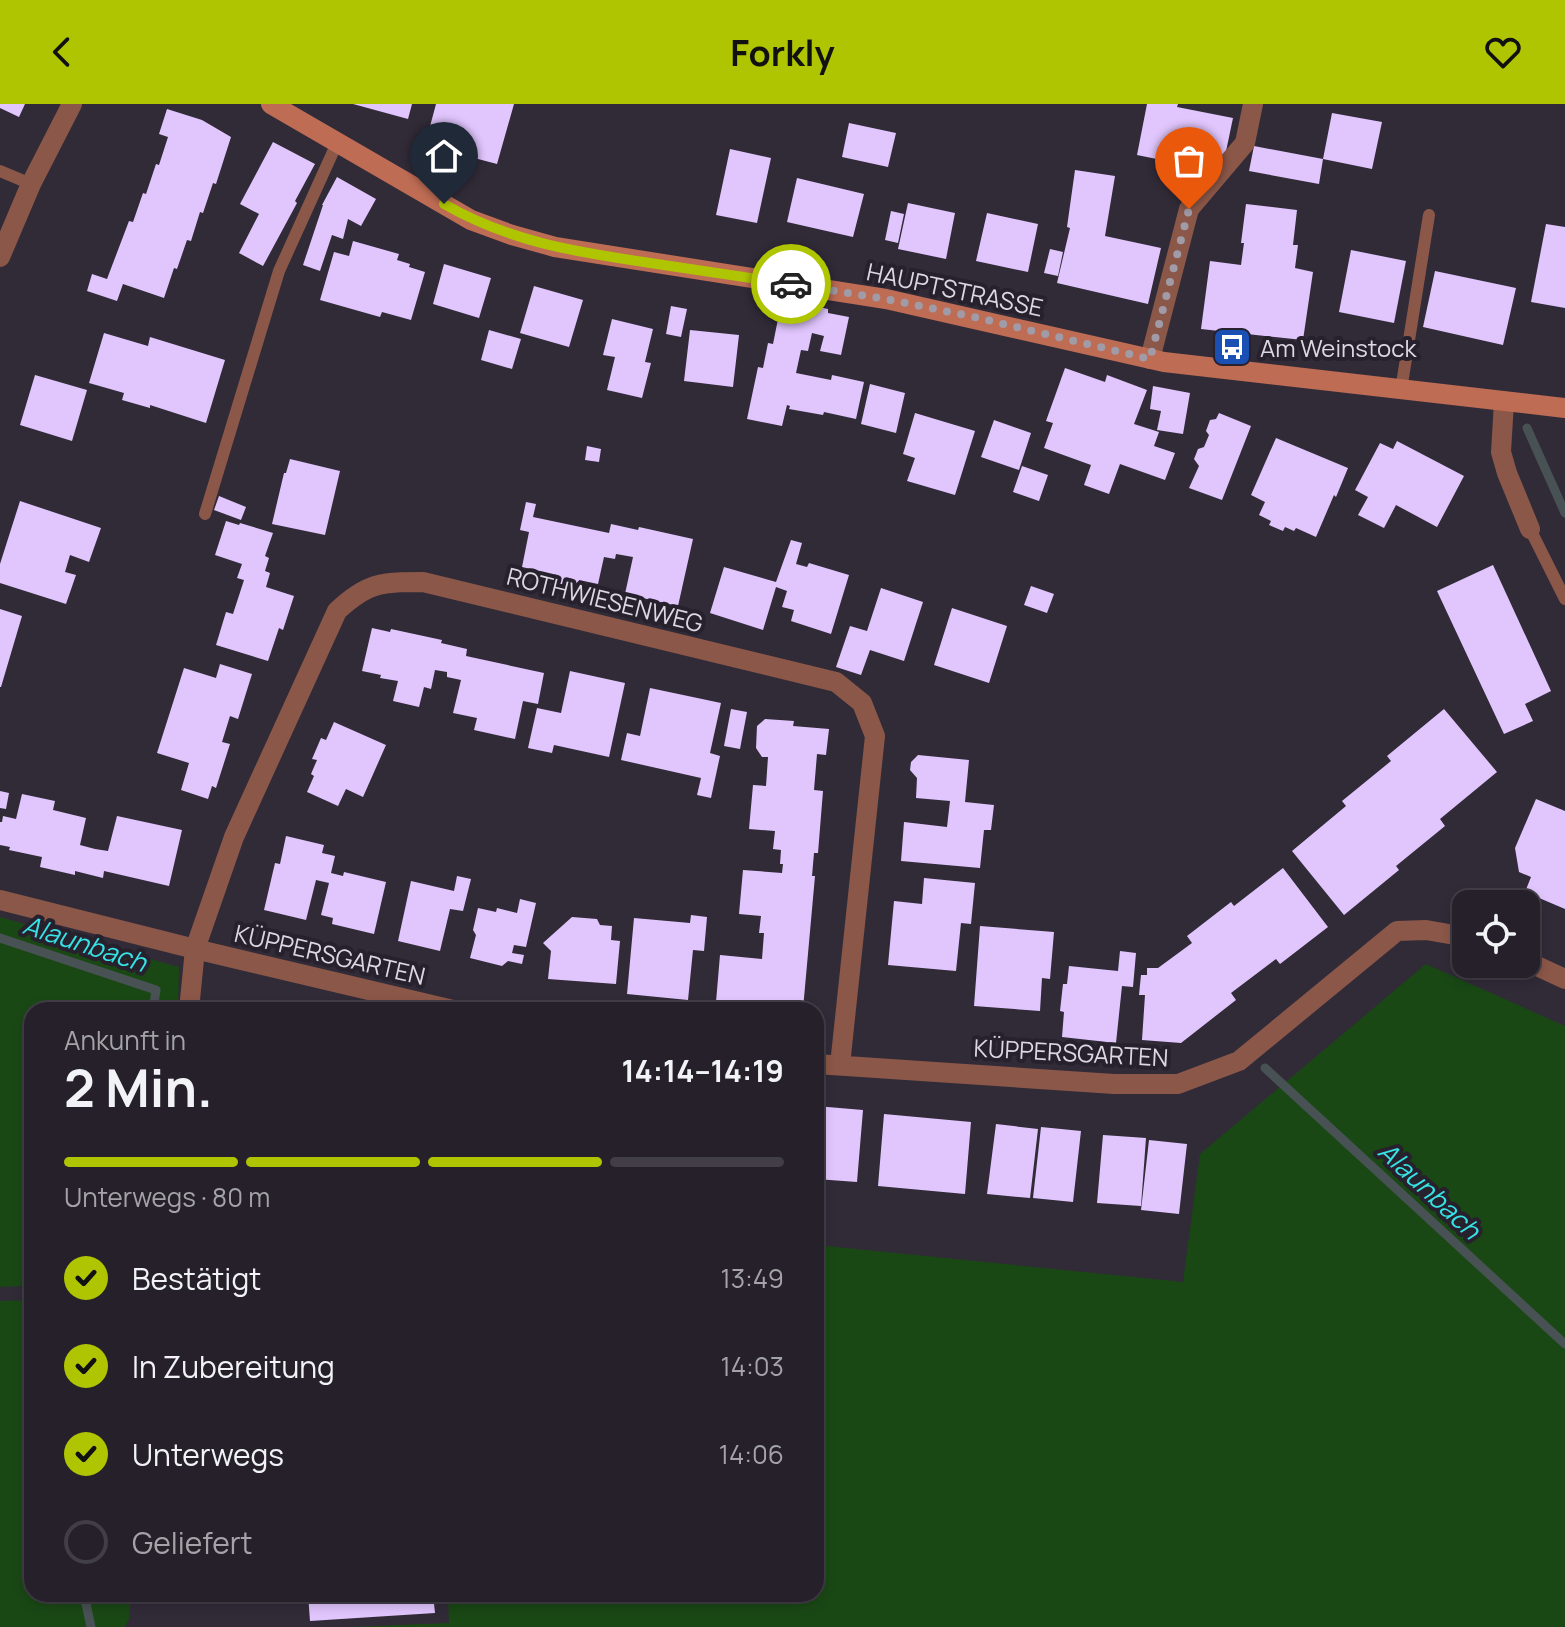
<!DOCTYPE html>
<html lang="de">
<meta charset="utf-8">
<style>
body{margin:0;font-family:Manrope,sans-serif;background:#312d36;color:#f1f3f6;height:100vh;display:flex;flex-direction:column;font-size:30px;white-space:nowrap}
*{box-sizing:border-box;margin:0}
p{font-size:26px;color:#a3a3a8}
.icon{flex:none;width:44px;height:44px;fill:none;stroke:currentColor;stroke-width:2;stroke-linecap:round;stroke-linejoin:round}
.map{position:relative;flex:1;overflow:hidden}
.sheet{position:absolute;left:24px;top:898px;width:800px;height:600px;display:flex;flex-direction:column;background:#25202a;border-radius:24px;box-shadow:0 4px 12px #0003,0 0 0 2px #423e47}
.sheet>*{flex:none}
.tools{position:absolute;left:1452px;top:786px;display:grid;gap:16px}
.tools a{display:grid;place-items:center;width:88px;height:88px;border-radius:16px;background:#25202a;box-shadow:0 4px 12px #0003,0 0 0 2px #423e47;font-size:40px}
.pin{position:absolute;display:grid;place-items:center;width:68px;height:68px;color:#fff;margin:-82px -34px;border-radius:50% 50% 50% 0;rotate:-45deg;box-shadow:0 0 8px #0007}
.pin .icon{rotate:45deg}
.courier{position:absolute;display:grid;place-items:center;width:80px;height:80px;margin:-40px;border:6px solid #b0c501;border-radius:50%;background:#fff;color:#222;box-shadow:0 2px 10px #0007}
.overview em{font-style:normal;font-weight:700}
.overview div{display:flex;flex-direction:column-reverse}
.overview{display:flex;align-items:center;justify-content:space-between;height:136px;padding:0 40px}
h1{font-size:52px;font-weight:700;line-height:60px}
.bar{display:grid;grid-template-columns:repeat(4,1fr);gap:12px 8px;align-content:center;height:96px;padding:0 40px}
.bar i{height:10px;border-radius:6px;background:#423e47}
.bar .active{background:#b0c501}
.bar p{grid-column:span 4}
ol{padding:0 40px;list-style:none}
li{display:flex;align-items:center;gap:24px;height:88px}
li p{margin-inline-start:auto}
li .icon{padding:8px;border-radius:50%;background:#b0c501;color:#111;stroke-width:4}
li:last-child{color:#a3a3a8}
li i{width:44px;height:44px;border:4px solid #423e47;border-radius:50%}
header{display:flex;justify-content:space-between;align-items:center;height:104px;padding:0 40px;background:#b0c501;color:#111;font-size:36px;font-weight:700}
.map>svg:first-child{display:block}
</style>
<header><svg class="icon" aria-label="back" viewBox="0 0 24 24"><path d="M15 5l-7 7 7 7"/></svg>Forkly<svg class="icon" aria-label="heart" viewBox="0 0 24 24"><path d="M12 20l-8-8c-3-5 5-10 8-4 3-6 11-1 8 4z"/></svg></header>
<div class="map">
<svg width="1565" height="1523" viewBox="0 0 1565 1523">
<rect width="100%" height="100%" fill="#312b38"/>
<path fill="#1a4815" d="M0,813L179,863L178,906H32V1182L0,1183Z
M1426,860L1565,922V1523H349L449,1519L448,1490H816V1141L1183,1178L1200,1050Z
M32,1196V1490H131L129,1515L125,1523H0V1197Z"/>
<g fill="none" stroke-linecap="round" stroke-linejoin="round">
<path stroke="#485154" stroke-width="9" d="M1527,324L1565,409
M0,834L156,886L153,906
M1265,964L1565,1240
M84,1490L91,1523"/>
</g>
<path fill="#e1c6fe" d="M0,0H25L19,13L0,4Z
M353,0H412L408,15Z
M436,0H514L497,60L425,41Z
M1147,0H1178L1177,3L1233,14L1225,52L1206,65L1137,51Z
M167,5L202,16L231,33L216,80L213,79L203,109L200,108L191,137L187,136L177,165L174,164L164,194L123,180L117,197L87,187L92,170L107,175L129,117L133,118L143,89L146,90L156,60L159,61L168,33L159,30Z
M1332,9L1382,18L1372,65L1323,55L1319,80L1249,67L1254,42L1323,55Z
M849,19L896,29L888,63L842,53Z
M273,38L315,60L295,97L297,99L263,162L239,149L259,110L240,100Z
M730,45L771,54L757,119L716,111Z
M1075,66L1115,72L1105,132L1161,144L1148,200L1057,179L1070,124L1067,123Z
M337,73L376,95L361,122L348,115L343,135L332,131L320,167L303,161L323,101H322Z
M797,74L864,90L853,133L787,118Z
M908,99L955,109L946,155L898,145Z
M1246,100L1297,106L1293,141H1298L1295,164L1313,168L1303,236L1201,225L1210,157L1241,161L1244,139H1241Z
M891,107L904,110L898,139L885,136Z
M987,109L1038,120L1028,168L976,157Z
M1546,120L1565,123V204L1531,198Z
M353,137L399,150L397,156L410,160L409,163L425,168L411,216L382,208L380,213L320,196L334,148L349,152Z
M1050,145L1063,148L1058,172L1044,169Z
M1351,146L1406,157L1394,219L1339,208Z
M444,160L491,174L479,214L433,200Z
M1435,167L1516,184L1503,241L1423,223Z
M534,182L583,196L569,243L520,229Z
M782,195L828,205V209L849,213L841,251L820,247L824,232L812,229L808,247L801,246L796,269L831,276L832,271L864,278L856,315L824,308L823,311L789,305L790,302L787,301L782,322L747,315L758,263L763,264L768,239L773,240Z
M671,202L687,205L681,233L666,230Z
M612,215L653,225L645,258L651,259L642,294L607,286L615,253L603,251Z
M489,226L521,235L512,265L481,256Z
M690,226L739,231L733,283L684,277Z
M104,229L148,242L150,233L225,256L206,319L150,301V304L122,296L124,289L89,279Z
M1065,264L1105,278L1107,271L1147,286L1134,320L1159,328L1154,342L1175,349L1165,376L1120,360L1109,390L1084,381L1091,361L1044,344L1053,319L1046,317Z
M35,271L87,286L72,337L20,321Z
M870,280L905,289L896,329L861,320Z
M1153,282L1190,289L1183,330L1157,326L1161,307L1150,305Z
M915,309L975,327L955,391L907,377L915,354L903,350Z
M1219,309L1251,322L1222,396L1189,384L1199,362L1194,355L1198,345L1204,343L1209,331L1206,327L1210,316L1216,315Z
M994,316L1031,329L1019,366L981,353Z
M1276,334L1348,364L1336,393L1334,391L1316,433L1296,424L1294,427L1285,423L1283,427L1269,421L1271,417L1259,411L1265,398L1251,391Z
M1397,337L1464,372L1437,423L1396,401L1384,424L1358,411L1368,393L1355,386L1380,339L1393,345Z
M587,342L601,345L599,358L585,356Z
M290,355L340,367L325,431L272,420L284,369H286Z
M1022,362L1048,371L1039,397L1013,388Z
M219,392L246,403L241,416L214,406Z
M20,397L101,424L89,458L70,451L65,468L76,471L66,500L0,479V460Z
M526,398L536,400L533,413L609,429L611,420L638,426L639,423L693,435L678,502L625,490L633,453L616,450L615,455L604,453L598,480L579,476L577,487L537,478L540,467L522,463L529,428L520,426Z
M226,417L239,421L240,419L273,429L265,452L269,454L265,467L270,469L266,483L294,492L283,526L279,524L268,557L216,541L226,508L233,510L244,476L237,474L242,460L215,451Z
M791,436L802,439L796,460L807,463L809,459L849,471L831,530L791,517L794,506L782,503L787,487L776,483L763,526L710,509L724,463L776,478Z
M1493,461L1551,587L1525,600L1533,617L1504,630L1437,487Z
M1031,482L1054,490L1047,509L1024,501Z
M881,484L923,498L904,557L870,546L861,571L836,563L850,522L867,527Z
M952,504L1007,522L989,579L934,561Z
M0,505L22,512L1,583H0Z
M372,524L390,528L391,525L442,536L441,539L467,545L466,552L544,569L538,600L523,597L515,635L474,626L477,614L453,609L461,576L447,573V568L435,566L431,585L424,583L419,603L393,597L398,577L380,574L381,571L362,567Z
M220,560L252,570L238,615L230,612L222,638L230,640L216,684L212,682L208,695L181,686L189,659L157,649L184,564L216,574Z
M570,567L625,579L609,653L554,641L552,649L528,644L537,604L561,609Z
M650,584L721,599L710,649L720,652L711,694L697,691L701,674L621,656L627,629L640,632Z
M731,605L747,608L740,645L724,642Z
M1444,605L1497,668L1440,715L1445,722L1396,762L1399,766L1344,811L1292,747L1346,702L1342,697L1391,657L1387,652Z
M765,615L794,617L793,622L829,625L826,651L817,650L814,686L823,687L818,749H814L812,772H815L803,905L716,898L720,851L762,855L764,829H759L761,812L739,810L743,766L782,769L783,760H780L781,746L773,745L775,727L749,725L753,681L766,682L768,653H762L756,644L757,622Z
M334,618L386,641L363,693L346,685L338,702L307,688L314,672L311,670L317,656L312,655L321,634L326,636Z
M918,651L969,656L965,698L994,701L991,726H984L980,764L901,757L904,718L947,723L950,697L916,694L917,674L910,666L911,658Z
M0,687L9,689L6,705L0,704Z
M22,690L55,697L53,706L86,714L80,741L95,745L108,747L117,712L182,726L169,782L104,767L103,774L75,767V771L40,763L42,753L9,746L10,743L0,741V718H2L3,712L16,715Z
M1536,695L1565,707V805L1525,788L1531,773L1519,768L1515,744Z
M286,732L324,741L322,749L335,752L331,769L343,772L344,768L386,778L374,830L332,820L333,814L321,811L329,779L316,776L306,816L264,806L275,759L280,760Z
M1283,764L1328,823L1280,860L1276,855L1231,889L1236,896L1181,939L1142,936L1145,891H1139L1141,871H1147V864H1158L1192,839L1187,832L1231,798L1234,802Z
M457,772L471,775L463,807L450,805L440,847L398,837L411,777L454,787Z
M924,774L975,779L971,820L961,819L956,867L888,861L894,797L922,800Z
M520,795L536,799L526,843L514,841L512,849L524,851L522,860L508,857L502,862L470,854L476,831L473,826L478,804L496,808L497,804L517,809Z
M691,811L707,813L704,847L693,846L688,896L627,890L634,814L690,819Z
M572,813L597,815L600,821L612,822L611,836L620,837L616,880L548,875L551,847L543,839Z
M980,822L1054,828L1050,875L1042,874L1040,907L974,902Z
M1120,847L1136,849L1133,883L1122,882L1116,939L1062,933L1064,908L1060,907L1063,880H1067L1069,862L1118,867Z
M816,1002L863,1006L857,1078L816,1075Z
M884,1010L971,1018L965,1090L878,1082Z
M996,1020L1038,1025L1030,1094L987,1090Z
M1041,1023L1081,1027L1073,1098L1033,1094Z
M1103,1031L1146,1034L1141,1102L1097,1099Z
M1149,1036L1187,1040L1179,1110L1141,1106Z
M308,1490H433L435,1509L310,1517Z"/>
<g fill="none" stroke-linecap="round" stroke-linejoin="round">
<path stroke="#8b5748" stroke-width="12" d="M0,67L31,80
M1401,286L1429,111
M205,410L279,167L337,39
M1530,425L1565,495"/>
<path stroke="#8b5748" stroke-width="20" d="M0,153L31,80L72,0
M1150,255L1189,105L1245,39L1253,0
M1504,298L1501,348L1507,369L1530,425
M0,796L195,845L453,906
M1526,857L1565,875
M189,906L195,845L234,733L337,507C368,478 382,478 423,478L836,578L862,599L875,632L840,961
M816,960L1114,980H1178L1239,957L1397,827L1426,826L1466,833"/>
<path stroke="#be6c54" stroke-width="20" d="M271,0L471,116L512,131L555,143L886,195L1164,258L1565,304"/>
</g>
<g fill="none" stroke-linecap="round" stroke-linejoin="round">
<path stroke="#a09ba6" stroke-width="8" stroke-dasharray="0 14.4" d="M791,180L886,195L974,213L1150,255L1189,105"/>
<path stroke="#b0c501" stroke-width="10" d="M444,100C510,138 576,148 650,159C697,166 744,173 791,180"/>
</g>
<defs>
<symbol id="bus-square" viewBox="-11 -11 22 22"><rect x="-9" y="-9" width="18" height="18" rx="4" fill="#1a4fb4" stroke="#27212e"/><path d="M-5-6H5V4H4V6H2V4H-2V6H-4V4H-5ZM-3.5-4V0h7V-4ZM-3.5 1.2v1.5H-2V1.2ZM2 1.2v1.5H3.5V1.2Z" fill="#fff"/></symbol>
</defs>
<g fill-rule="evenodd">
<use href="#bus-square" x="1210" y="221" width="44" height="44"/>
</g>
<g text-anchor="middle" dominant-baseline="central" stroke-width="8" stroke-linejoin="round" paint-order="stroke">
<g font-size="24" fill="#dcd8e1" stroke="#27212e">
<text transform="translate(955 185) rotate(12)">HAUPTSTRASSE</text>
<text transform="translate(605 495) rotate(14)">ROTHWIESENWEG</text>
<text transform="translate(330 850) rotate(13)">KÜPPERSGARTEN</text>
<text transform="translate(1071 948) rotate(3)">KÜPPERSGARTEN</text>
</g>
<g font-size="24" fill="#dcd8e1" stroke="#27212e" text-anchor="start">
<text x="1260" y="243">Am Weinstock</text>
</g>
<g font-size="26" font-style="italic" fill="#36e2e4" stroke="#27212e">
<text transform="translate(85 839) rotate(18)">Alaunbach</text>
<text transform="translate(1430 1086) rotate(43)">Alaunbach</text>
</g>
</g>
</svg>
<div class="tools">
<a><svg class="icon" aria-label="locate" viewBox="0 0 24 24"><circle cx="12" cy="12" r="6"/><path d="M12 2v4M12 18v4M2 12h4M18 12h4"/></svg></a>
</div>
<div class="pin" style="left:1189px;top:105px;background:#ea580c"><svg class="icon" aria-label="bag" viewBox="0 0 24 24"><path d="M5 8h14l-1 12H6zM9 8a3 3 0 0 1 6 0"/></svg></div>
<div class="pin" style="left:444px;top:100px;background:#1f2937"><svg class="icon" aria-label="home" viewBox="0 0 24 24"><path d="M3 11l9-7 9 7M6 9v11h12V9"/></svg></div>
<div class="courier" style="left:791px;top:180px"><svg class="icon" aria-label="car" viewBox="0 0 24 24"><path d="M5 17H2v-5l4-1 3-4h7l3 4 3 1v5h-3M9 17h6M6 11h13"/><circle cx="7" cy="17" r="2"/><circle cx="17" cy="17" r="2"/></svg></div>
<section class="sheet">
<div class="overview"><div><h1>2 Min.</h1><p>Ankunft in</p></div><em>14:14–14:19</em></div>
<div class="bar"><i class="active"></i><i class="active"></i><i class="active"></i><i></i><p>Unterwegs · 80 m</p></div>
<ol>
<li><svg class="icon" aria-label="check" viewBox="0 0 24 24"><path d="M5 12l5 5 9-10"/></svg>Bestätigt<p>13:49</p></li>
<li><svg class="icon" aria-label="check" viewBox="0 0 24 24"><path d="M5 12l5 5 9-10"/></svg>In Zubereitung<p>14:03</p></li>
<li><svg class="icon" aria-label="check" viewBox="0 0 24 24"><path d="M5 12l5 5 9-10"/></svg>Unterwegs<p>14:06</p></li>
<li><i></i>Geliefert</li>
</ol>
</section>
</div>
